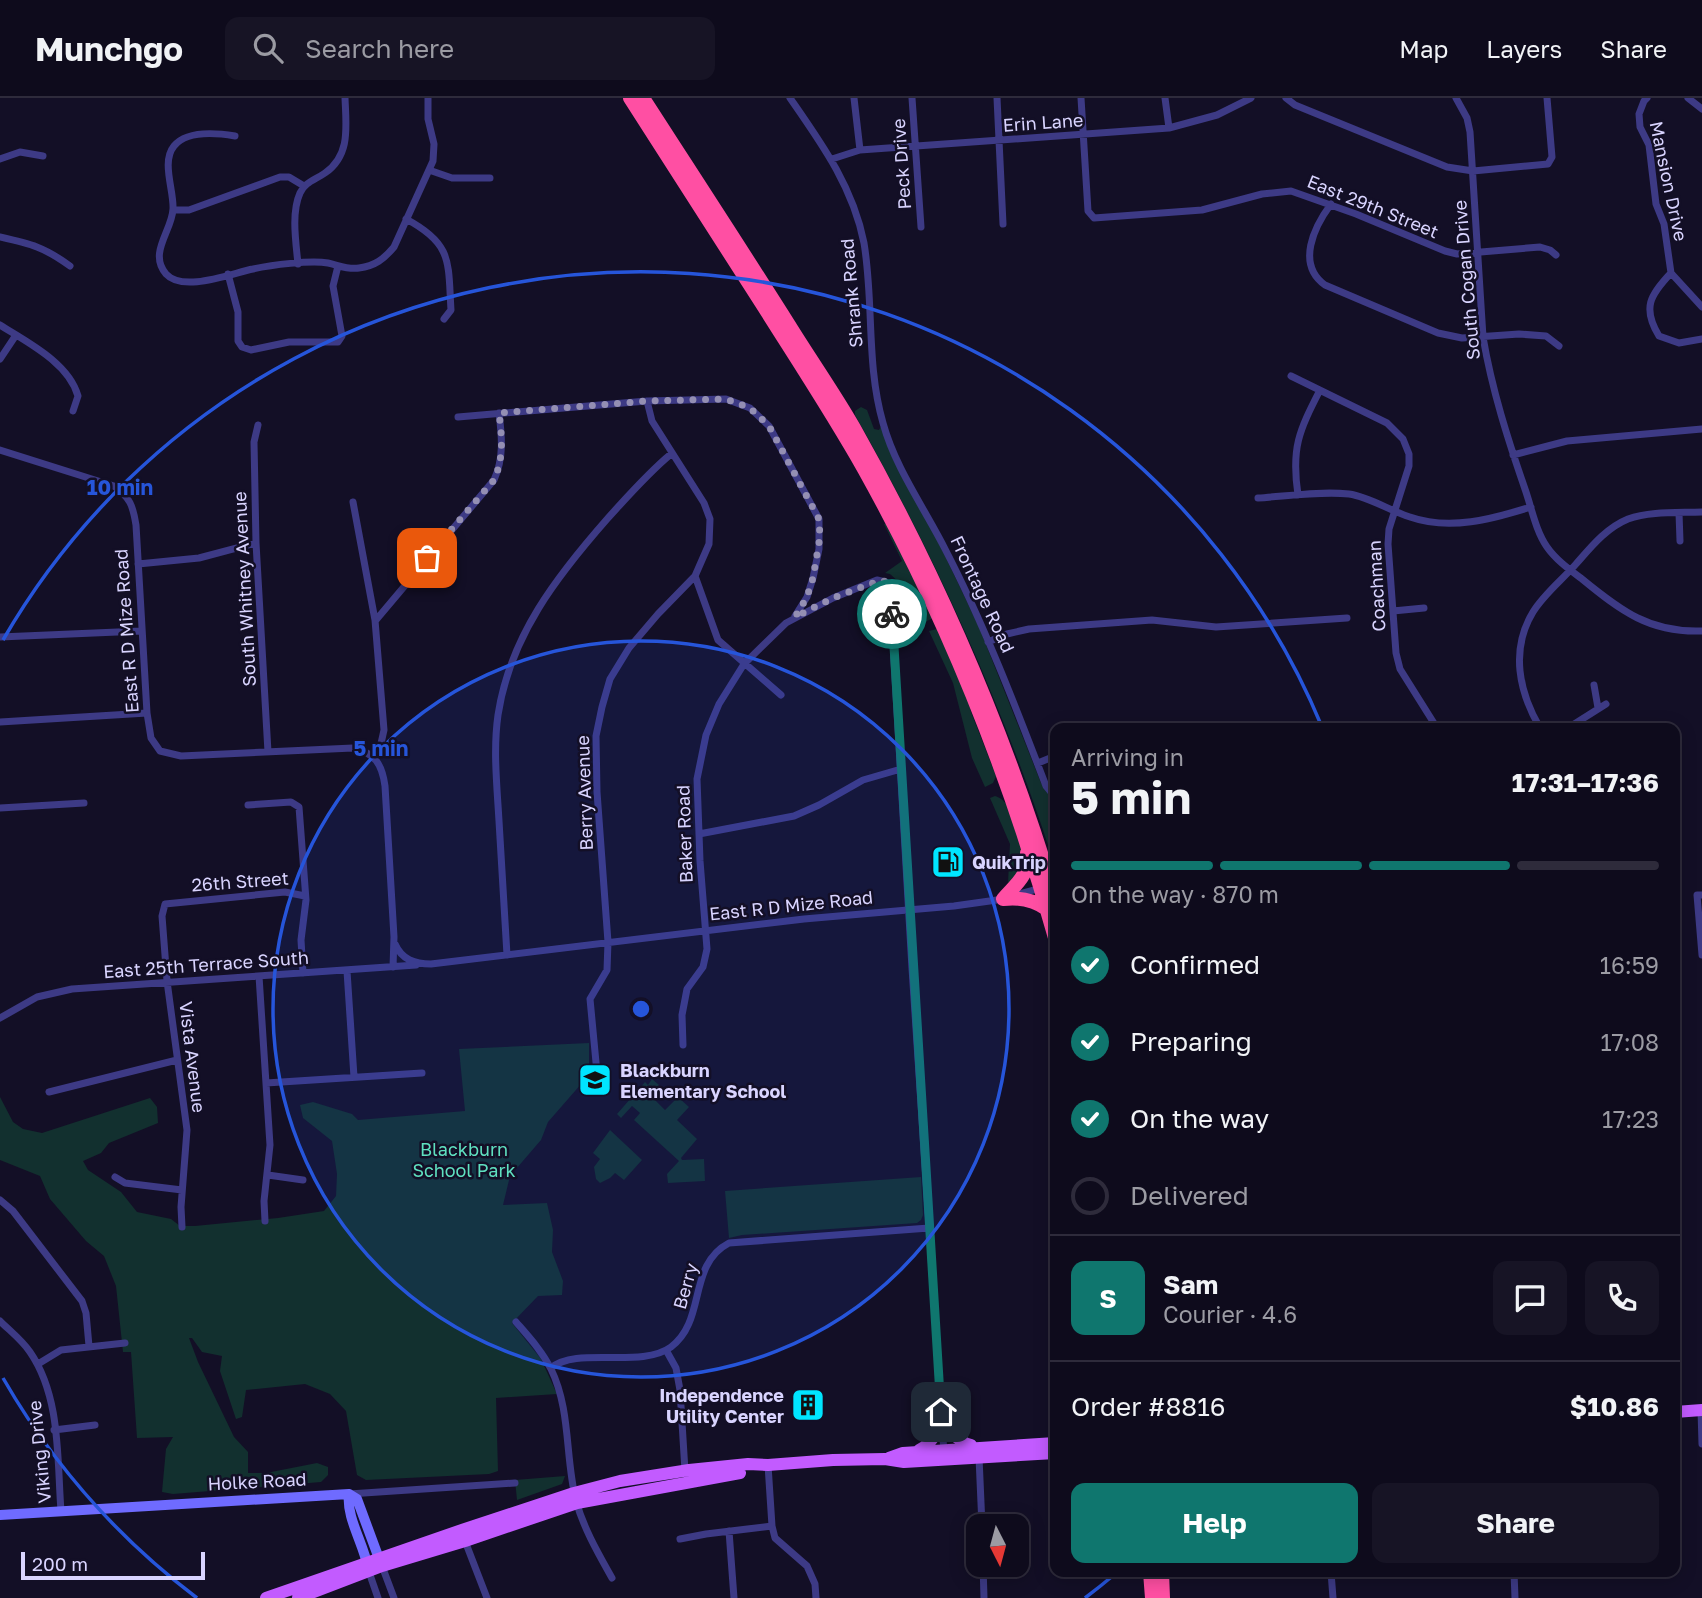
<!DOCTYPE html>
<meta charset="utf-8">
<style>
body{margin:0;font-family:"Golos Text",sans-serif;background:#171425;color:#f1f3f6;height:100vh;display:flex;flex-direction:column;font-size:26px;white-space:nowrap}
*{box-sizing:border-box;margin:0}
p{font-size:23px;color:#9b9ba3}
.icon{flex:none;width:38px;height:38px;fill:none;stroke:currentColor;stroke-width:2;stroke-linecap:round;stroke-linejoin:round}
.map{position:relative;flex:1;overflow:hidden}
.drawer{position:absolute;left:1050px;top:625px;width:630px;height:854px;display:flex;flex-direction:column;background:#0e0b1c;border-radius:14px;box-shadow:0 4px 18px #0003,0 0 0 2px #2e2b3b}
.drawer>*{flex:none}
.needle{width:46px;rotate:174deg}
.tools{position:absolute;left:966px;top:1416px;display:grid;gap:14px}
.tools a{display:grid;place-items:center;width:63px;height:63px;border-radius:14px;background:#0e0b1c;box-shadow:0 4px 18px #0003,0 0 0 2px #2e2b3b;font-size:35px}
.scale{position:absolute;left:21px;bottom:18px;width:184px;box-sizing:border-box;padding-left:7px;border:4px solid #d9d4ff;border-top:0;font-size:19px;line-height:24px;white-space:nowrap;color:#d9d4ff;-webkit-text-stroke:5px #130f26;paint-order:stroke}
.pin{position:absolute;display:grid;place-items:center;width:60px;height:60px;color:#fff;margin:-30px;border-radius:14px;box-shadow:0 4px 10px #0006}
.courier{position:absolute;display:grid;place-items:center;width:70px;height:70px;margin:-35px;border:5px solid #0f766e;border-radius:50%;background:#fff;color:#222;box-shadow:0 2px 9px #0007}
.summary em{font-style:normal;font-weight:700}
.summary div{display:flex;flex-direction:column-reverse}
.summary{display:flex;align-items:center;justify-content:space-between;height:119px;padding:0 21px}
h1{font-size:46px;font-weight:700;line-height:52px}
.bar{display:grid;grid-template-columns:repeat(4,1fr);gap:10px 7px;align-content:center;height:84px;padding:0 21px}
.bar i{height:9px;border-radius:5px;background:#2e2b3b}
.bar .current{background:#0f766e}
.bar p{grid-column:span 4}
.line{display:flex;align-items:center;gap:18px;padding:0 21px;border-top:2px solid #2e2b3b}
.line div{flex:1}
.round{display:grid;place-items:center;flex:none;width:74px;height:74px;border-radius:14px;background:#171425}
ol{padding:0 21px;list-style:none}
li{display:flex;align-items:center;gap:21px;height:77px}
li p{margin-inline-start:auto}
li .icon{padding:7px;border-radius:50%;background:#0f766e;color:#fff;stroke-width:4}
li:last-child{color:#9b9ba3}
li i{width:38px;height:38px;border:4px solid #2e2b3b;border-radius:50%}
.action{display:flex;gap:14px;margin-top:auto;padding:14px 21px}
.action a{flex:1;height:80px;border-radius:14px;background:#0f766e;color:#fff;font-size:28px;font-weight:700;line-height:80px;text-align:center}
.action a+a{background:#171425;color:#f1f3f6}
header{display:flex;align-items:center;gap:42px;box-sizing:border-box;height:98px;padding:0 35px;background:#0e0b1c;border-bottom:2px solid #2e2b3b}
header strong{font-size:33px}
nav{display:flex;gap:38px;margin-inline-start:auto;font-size:24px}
.search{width:490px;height:63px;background:#171425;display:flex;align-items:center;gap:18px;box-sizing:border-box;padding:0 24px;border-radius:14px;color:#9b9ba3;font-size:26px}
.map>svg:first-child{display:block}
</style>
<header>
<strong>Munchgo</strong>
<div class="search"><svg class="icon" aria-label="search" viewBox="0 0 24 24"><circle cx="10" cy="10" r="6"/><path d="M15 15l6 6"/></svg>Search here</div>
<nav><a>Map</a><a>Layers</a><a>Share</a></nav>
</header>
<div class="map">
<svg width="1702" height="1500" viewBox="0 0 1702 1500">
<rect width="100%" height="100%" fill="#130f26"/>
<path fill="#12302f" d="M861,309L867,312L874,331L879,332L882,326L979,529L1041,685L1055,705L1052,707L1055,717V761L1051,756C1001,602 934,457 855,317V313Z
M884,426H887L933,520L925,524L912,496L890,476L885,475L902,463Z
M937,531L966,594L971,614L996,678L993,685L985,689L972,660L953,585L929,533Z
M995,698C1014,703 1020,741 1026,759L1013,782L1008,785L1010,746L990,700Z
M589,945V977L548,1024L541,1042L510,1078L503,1107L547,1105L553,1132L552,1154L563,1183L562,1197L538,1198L512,1225L541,1261L557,1296L496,1300L498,1373L489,1376L366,1382L357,1377L346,1313L330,1296L305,1286L246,1292L242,1319L236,1321L220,1273L222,1258L202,1254L192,1240H189L198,1264L234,1339L248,1354V1375H266L317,1365L328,1369V1377L321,1384L173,1396L162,1394L166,1351L173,1339L137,1340L131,1254H123L116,1188L104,1158L86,1143L50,1101L40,1078L0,1062V999L13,1024L23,1031L42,1035L150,1000L157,1009L158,1025L109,1045L101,1055L83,1063L88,1072L121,1094L137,1114L171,1121L180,1128H195L278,1120L324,1113L336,1098L337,1076L332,1043L303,1020L300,1007L313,1004L352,1016L358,1022L465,1013L459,951Z
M652,981L659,987L651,998L665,1012L678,999L689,1009L677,1022L697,1041L681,1060L682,1062L704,1061L705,1083L668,1085L667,1076L679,1063L634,1022L640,1015L632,1008L621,1020L617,1016L645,984L648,987Z
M610,1032L642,1062L624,1082L615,1075L610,1080L600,1085L596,1081L594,1069L600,1061L593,1055Z
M921,1079L923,1117L921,1122L917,1125L742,1137L729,1140L725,1093Z
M565,1378L562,1386L517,1402L515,1382Z"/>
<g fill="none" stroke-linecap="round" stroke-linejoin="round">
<path stroke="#3d3a85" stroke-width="7" d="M790,0C822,46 853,89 864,145C874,205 866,266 883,325C895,369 923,408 944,449C984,526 1015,607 1046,688L1055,699
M854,0L860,52
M912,0L921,129
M997,0L1003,126
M1081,0L1088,113L1094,120L1202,112L1262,96L1291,93L1356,116L1445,153L1457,156L1540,149L1550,152L1556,157
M1165,0L1169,30
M1286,0L1295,7L1447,69L1473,73L1548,66L1552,59L1547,0
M1456,0L1467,20L1470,34L1483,239C1492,292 1508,342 1526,394C1532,412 1536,433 1547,449C1556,462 1570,472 1582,481C1621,513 1650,535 1702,533
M1647,0L1644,3L1639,16L1640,29L1649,47L1656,106L1664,126L1671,175
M1688,0L1702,11
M235,38C217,35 187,32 174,48C161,64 174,92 173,111C172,133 148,155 166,176C183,195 232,175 253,171C271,167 310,162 328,165C338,167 348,172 359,170C375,168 384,161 394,149L433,63L434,46L428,21V0
M0,61L20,54L43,58
M832,61L860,52L1169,30L1217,17L1251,0
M429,72L452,80H490
M1331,106C1314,129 1296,166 1325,187L1438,235L1462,240L1519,236L1546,238L1559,248
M173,112H189L280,79H289L304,88
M406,121C453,146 448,164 451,212L444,221
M0,139C31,146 44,149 70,168
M298,166C296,145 291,115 300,95C305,84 315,82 325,75C351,57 346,28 345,0
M1671,175C1650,197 1642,210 1659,238L1679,245L1702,241
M1671,175L1702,209
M228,176L238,214V243L242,249L251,252L289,244H338L342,238L333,188L338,168
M0,227C27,244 69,265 78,298L73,313
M0,261L16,237
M1291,278L1387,325L1403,341L1409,356V368L1389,431L1388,446L1396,555L1400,571L1437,630
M458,319L647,303L726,301L750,310L769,328L819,421V451L813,480L807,499L795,518
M258,327L254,344L256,445L268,654
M0,352L114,388C130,399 133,408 136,427L147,615L151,640L160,653L181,658L353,650C375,655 382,666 385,688L394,839L393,869
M1513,357L1567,343L1702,331
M1298,397C1291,350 1299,333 1320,292
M1258,400C1288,398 1320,393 1349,396C1370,399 1390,413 1410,419C1450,433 1492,421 1531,409
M353,404L375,522L384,632L380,650L375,659
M1679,415L1680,443
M138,466L199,460L256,445
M695,478L718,542L781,597
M1393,513L1424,510
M376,522L494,382C504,360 502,339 499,315
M0,539L141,533
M988,544L1007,536L1029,531L1152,522L1216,529L1347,520
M1594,587L1598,610
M0,624L147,615
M1540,630C1519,594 1510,552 1533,514C1544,496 1562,482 1576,466C1591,449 1606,430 1628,421C1650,413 1678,415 1702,414
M1568,630L1606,606
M1038,665L1055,658
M248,707L291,704L299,709L306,802L301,842L303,875
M0,710L84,705
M699,736L794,718L819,707L863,682L901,671
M1016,797L1041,790
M1702,797H1697L1702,857
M395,846C402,862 415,866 431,866L804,821L954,808L1004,801
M507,857C504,812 502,768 499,723C497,688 493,652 498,617C510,538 557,478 608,420C629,397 648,375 671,356
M347,873L354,979
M259,878L270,1047L264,1103L265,1123
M0,920L37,899L72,891L416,867
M683,947L682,917L687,891L703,869L707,851L700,763L697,681L706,637L719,606L744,566L786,525L833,500L877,482L886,484L890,494L912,870L941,1309
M597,975L590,901L607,872L608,844L597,694L596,638L602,609L610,581L629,550L658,516L695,478L709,446L710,421L704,405L652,323L647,303
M266,985L422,975
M49,994L177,962
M268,1077L303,1082
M115,1079L125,1085L182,1092
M0,1102L13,1113L82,1203L86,1215L89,1248
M182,1129L181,1109L187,1032L167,883L162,818L165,806L285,794L305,798
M0,1223C10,1233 22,1242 30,1254C61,1299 57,1361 61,1413
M516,1224C529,1239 542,1253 551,1271C571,1312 565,1359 576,1403C584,1431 598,1455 612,1480
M666,1252L676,1270L680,1292L685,1373
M38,1266L61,1252L125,1245
M551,1270C577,1248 641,1271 671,1249C707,1222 687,1167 729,1145L929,1130
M1701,1312L1702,1346
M942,1328L944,1354
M54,1332L95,1327
M979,1359L982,1428
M768,1367L772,1428L775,1440L807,1468L815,1486L816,1500
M349,1396L515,1385
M729,1433L734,1500
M680,1441L706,1436L772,1428
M465,1443L487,1500
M983,1466L984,1500
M382,1468L394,1500
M369,1474L378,1500
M1331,1474L1333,1500
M1514,1474L1515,1500"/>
<path stroke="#6f6bff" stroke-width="10" d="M349,1396L357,1401L381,1466
M349,1396C346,1420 364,1446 368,1470
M0,1417L349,1396"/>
<path stroke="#c25bff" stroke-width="12" d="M941,1314C948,1330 953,1342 971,1347
M1675,1314L1702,1312
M919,1352C938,1342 939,1328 941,1308
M889,1360L903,1355L1055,1345
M266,1500L462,1432L574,1395L620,1383L689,1372L748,1366L768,1367L833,1362L885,1361L904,1364L1055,1355
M298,1500L382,1468L465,1443L577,1405L740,1375"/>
<path stroke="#ff4fa3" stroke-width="14" d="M630,0C675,69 719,139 764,209C798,263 833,316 864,371C946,518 1010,678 1055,840
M643,0C692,76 741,151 789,227C810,261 834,295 854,330C938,479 1006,636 1055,800
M1003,801C1016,786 1030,777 1027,755
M1003,801C1019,799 1035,802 1048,812
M1150,1474L1152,1500
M1162,1474L1163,1500"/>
</g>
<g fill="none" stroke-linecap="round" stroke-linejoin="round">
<path stroke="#948fb3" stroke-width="7" stroke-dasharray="0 12.6" d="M427,460L494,382C504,360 502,339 499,315L647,303L726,301L750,310L769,328L819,421L820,439L813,480L807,499L795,519L833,500L881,482L886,484L890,494L892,516"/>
<path stroke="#0f766e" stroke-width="9" d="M892,516L941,1314"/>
</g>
<circle cx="641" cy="911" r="368" fill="#2655da" fill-opacity=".12"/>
<g fill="none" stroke="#2655da" stroke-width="3.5">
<circle cx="641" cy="911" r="368"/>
<path d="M1115 1476A737 737 0 0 1 1085 1500M197 1500A737 737 0 0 1 3 1280M3 542A737 737 0 0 1 1322 629"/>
</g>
<defs>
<symbol id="fuel-square" viewBox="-11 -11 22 22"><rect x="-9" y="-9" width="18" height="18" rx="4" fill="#00e5ff" stroke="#130f26"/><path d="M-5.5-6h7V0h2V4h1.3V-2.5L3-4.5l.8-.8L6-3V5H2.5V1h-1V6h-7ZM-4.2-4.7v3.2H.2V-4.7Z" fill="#111"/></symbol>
<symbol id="school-square" viewBox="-11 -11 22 22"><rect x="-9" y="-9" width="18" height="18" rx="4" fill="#00e5ff" stroke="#130f26"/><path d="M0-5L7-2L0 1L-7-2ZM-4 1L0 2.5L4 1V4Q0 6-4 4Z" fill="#111"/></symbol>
<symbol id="building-square" viewBox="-11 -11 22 22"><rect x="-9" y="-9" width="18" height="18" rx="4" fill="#00e5ff" stroke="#130f26"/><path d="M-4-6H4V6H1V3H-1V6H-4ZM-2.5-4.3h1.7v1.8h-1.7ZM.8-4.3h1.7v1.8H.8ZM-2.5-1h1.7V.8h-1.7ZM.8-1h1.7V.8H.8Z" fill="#111"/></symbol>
</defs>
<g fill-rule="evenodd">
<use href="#fuel-square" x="929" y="745" width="38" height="38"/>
<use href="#school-square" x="576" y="963" width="38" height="38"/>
<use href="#building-square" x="789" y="1288" width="38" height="38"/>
</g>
<g text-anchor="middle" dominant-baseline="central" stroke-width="5" stroke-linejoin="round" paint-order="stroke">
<g font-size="18" fill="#d9d4ff" stroke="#130f26">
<text transform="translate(1043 24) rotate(-4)">Erin Lane</text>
<text transform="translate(901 66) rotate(-94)">Peck Drive</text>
<text transform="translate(1669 83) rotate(78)">Mansion Drive</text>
<text transform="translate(1373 108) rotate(22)">East 29th Street</text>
<text transform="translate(1466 182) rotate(-95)">South Cogan Drive</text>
<text transform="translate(851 195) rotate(-95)">Shrank Road</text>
<text transform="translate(1376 488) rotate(-93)">Coachman</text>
<text transform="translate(244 491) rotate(-93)">South Whitney Avenue</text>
<text transform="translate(983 496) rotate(65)">Frontage Road</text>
<text transform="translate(126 533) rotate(-94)">East R D Mize Road</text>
<text transform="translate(584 695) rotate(-92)">Berry Avenue</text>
<text transform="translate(684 736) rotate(-92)">Baker Road</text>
<text transform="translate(240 783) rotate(-4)">26th Street</text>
<text transform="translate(791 807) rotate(-6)">East R D Mize Road</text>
<text transform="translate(206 866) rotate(-4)">East 25th Terrace South</text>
<text transform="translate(193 959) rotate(83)">Vista Avenue</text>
<text transform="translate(685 1188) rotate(-74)">Berry</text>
<text transform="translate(39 1354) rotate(-96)">Viking Drive</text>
<text transform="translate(257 1383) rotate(-3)">Holke Road</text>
</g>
<g font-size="18" font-weight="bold" fill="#d9d4ff" stroke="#130f26" text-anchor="start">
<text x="972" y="764">QuikTrip</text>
<text x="620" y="972">Blackburn<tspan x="620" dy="21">Elementary School</tspan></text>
<text x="784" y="1297" text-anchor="end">Independence<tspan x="784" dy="21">Utility Center</tspan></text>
</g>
<g font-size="18" fill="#5fe0c0" stroke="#130f26">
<text x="464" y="1051">Blackburn<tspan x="464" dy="21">School Park</tspan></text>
</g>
</g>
<circle cx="641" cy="911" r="10" fill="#2655da" stroke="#130f26" stroke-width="3.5"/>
<g font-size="21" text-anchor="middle" font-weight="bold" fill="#2655da" stroke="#130f26" stroke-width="5" stroke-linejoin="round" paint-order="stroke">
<text x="120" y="397">10 min</text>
<text x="381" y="658">5 min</text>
</g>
</svg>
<div class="tools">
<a><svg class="needle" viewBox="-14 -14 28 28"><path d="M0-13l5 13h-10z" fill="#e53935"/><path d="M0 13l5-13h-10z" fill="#9b9ba3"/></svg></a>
</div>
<div class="scale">200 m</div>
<div class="pin" style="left:427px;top:460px;background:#ea580c"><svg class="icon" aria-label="bag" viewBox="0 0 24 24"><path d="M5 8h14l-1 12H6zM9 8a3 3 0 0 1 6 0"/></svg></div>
<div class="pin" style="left:941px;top:1314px;background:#1f2937"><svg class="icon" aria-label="home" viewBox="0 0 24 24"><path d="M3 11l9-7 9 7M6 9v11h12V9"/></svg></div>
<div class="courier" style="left:892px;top:516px"><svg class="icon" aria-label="bike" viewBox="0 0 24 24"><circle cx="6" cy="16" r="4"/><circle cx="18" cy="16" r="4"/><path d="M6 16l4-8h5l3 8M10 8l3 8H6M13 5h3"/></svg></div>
<section class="drawer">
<div class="summary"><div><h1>5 min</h1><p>Arriving in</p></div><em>17:31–17:36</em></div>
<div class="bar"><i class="current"></i><i class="current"></i><i class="current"></i><i></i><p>On the way · 870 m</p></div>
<ol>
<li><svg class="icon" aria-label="check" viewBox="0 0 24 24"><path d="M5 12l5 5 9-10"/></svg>Confirmed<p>16:59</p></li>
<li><svg class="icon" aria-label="check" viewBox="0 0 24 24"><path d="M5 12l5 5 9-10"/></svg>Preparing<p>17:08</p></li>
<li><svg class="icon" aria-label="check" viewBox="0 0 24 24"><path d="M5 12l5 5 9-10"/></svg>On the way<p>17:23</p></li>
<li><i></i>Delivered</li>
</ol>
<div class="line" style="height:126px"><b class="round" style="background:#0f766e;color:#fff">S</b><div><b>Sam</b><p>Courier · 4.6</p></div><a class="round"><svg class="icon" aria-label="chat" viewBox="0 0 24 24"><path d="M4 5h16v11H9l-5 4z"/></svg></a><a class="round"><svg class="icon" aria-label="phone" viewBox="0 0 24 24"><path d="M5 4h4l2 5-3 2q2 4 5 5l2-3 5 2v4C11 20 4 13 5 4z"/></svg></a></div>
<div class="line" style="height:91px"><div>Order #8816</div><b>$10.86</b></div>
<div class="action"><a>Help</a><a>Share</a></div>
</section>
</div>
